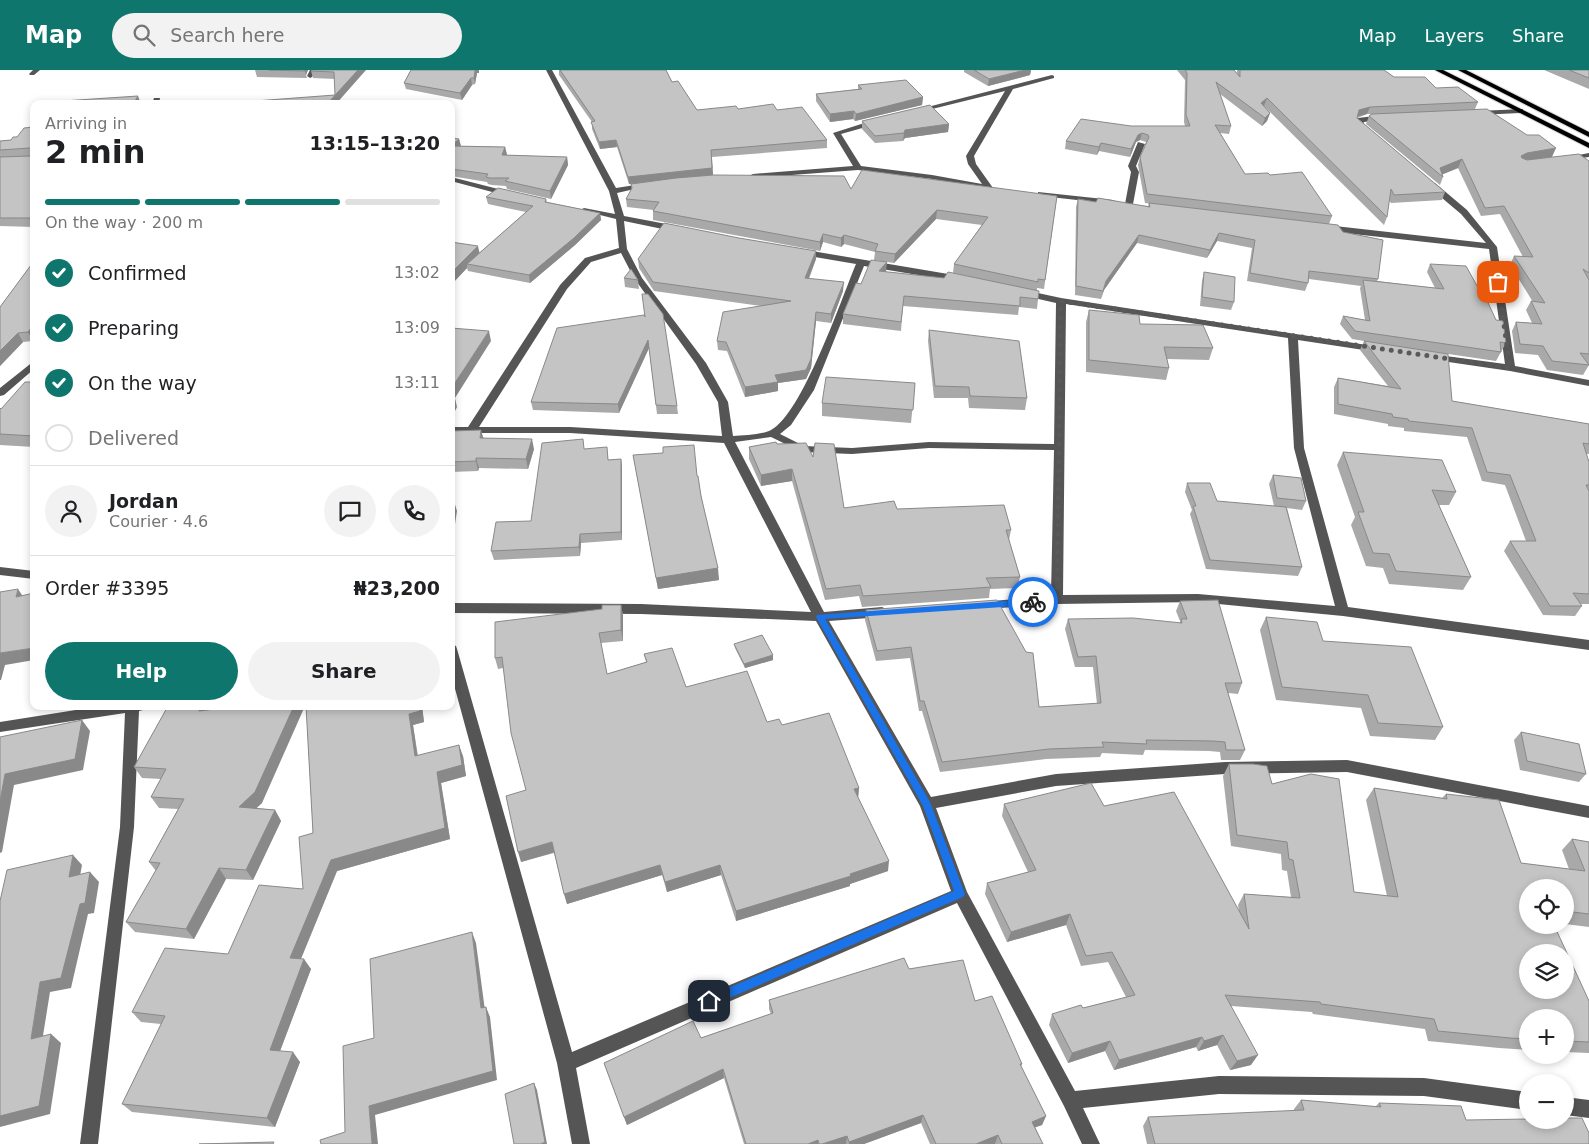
<!DOCTYPE html>
<meta charset="utf-8">
<style>
body{margin:0;font-family:"DejaVu Sans",sans-serif;background:#f2f2f2;color:#202124;height:100vh;display:flex;flex-direction:column;font-size:19px;white-space:nowrap}
*{box-sizing:border-box;margin:0}
p{font-size:16px;color:#757577}
.icon{flex:none;width:28px;height:28px;fill:none;stroke:currentColor;stroke-width:2;stroke-linecap:round;stroke-linejoin:round}
.map{position:relative;flex:1;overflow:hidden}
.panel{position:absolute;left:30px;top:30px;width:425px;height:610px;display:flex;flex-direction:column;background:#fff;border-radius:10px;box-shadow:0 2px 8px #0003}
.panel>*{flex:none}
.fabs{position:absolute;left:1519px;top:809px;display:grid;gap:10px}
.fabs a{display:grid;place-items:center;width:55px;height:55px;border-radius:50%;background:#fff;box-shadow:0 2px 8px #0003;font-size:25px}
.pin{position:absolute;display:grid;place-items:center;width:42px;height:42px;color:#fff;margin:-21px;border-radius:10px;box-shadow:0 2px 8px #0006}
.courier{position:absolute;display:grid;place-items:center;width:50px;height:50px;margin:-25px;border:4px solid #1a73e8;border-radius:50%;background:#fff;color:#222;box-shadow:0 1px 6px #0007}
.headline em{font-style:normal;font-weight:600}
.headline div{display:flex;flex-direction:column-reverse}
.headline{display:flex;align-items:center;justify-content:space-between;height:85px;padding:0 15px}
h1{font-size:32px;font-weight:600;line-height:38px}
.bar{display:grid;grid-template-columns:repeat(4,1fr);gap:8px 5px;align-content:center;height:60px;padding:0 15px}
.bar i{height:6px;border-radius:4px;background:#e0e0e0}
.bar .current{background:#0f766e}
.bar p{grid-column:span 4}
.line{display:flex;align-items:center;gap:12px;padding:0 15px;border-top:1px solid #e0e0e0}
.line div{flex:1}
.round{display:grid;place-items:center;flex:none;width:52px;height:52px;border-radius:26px;background:#f2f2f2}
ol{padding:0 15px;list-style:none}
li{display:flex;align-items:center;gap:15px;height:55px}
li p{margin-inline-start:auto}
li .icon{padding:5px;border-radius:50%;background:#0f766e;color:#fff;stroke-width:4}
li:last-child{color:#757577}
li i{width:28px;height:28px;border:2px solid #e0e0e0;border-radius:50%}
.primary-button{display:flex;gap:10px;margin-top:auto;padding:10px 15px}
.primary-button a{flex:1;height:58px;border-radius:30px;background:#0f766e;color:#fff;font-size:20px;font-weight:600;line-height:58px;text-align:center}
.primary-button a+a{background:#f2f2f2;color:#202124}
header{display:flex;align-items:center;gap:30px;box-sizing:border-box;height:70px;padding:0 25px;background:#0f766e;color:#fff}
header strong{font-size:24px}
nav{display:flex;gap:28px;margin-inline-start:auto;font-size:18px}
.search{width:350px;height:45px;background:#f2f2f2;display:flex;align-items:center;gap:12px;box-sizing:border-box;padding:0 18px;border-radius:28px;color:#757577;font-size:19px}
.map>svg:first-child{display:block}
</style>
<header>
<strong>Map</strong>
<div class="search"><svg class="icon" aria-label="search" viewBox="0 0 24 24"><circle cx="10" cy="10" r="6"/><path d="M15 15l6 6"/></svg>Search here</div>
<nav><a>Map</a><a>Layers</a><a>Share</a></nav>
</header>
<div class="map">
<svg width="1589" height="1074" viewBox="0 0 1589 1074">
<rect width="100%" height="100%" fill="#fff"/>
<g fill="none" stroke-linecap="round" stroke-linejoin="round">
<defs>
<path id="major" d="M1435,0H1443L1589,73V78Z
M1458,0H1466L1589,62V67Z"/>
</defs>
<use href="#major" stroke="#dbdbdb" stroke-width="2"/>
<path fill="#555" fill-rule="evenodd" d="M33,0H40L34,5H30L29,4Z
M310,0H316L312,7L310,8L307,6Z
M546,0H552L616,118L648,113L652,115L617,123L624,146L677,156L681,159L677,162L624,151L627,179L642,208L706,293L728,332L733,366C744,365 761,365 771,360C802,344 841,230 856,194L797,184L796,182L800,179L960,206L964,209L960,212L864,196L814,320L791,355L780,364L804,376L852,378L929,372L1054,374L1056,233L1021,225L1019,223L1024,220L1061,228L1380,277L1382,279L1377,282L1298,270L1304,378L1348,537L1589,570V580L1343,546L1198,532L1057,534L985,539L981,538L979,535L981,532L1051,526L1054,380L929,378L852,384L802,382L771,367L735,372L824,542L882,537L886,539L888,542L886,545L882,547L829,551L931,727L1056,704L1225,692L1347,690L1589,736V748L1347,702L1225,704L1056,716L936,738L967,822L1075,1021L1219,1006L1424,1008L1528,1022V1040L1424,1026L1219,1024L1083,1038L1100,1074H1082L1064,1036L957,833L576,998L590,1074H572L557,993L451,604V574L456,576L457,579L572,982L951,821L920,736L816,551L641,544L451,543V533L641,534L811,542L724,373L570,363H451V357H468L560,215L585,188L619,178L616,149L580,140L584,138L615,144L609,121ZM621,183L634,208L696,294L718,332L722,366L570,357H479L567,219L591,192ZM1066,234L1288,268L1294,378L1335,536L1198,524L1063,525Z
M1052,5L1054,6V8L1013,19L974,86L976,94L993,118L992,120L932,109L858,100L753,108L749,106L753,104L853,96L833,63L877,49L881,51L880,53L841,64L861,96L932,105L982,114L968,94L966,86L1005,21L916,43L912,41Z
M154,28H160L159,34H152Z
M1523,39V43H1520L1478,45L1474,43L1478,41Z
M1383,45H1386V49L1364,52L1363,54L1372,62L1371,64H1365L1355,54L1358,48Z
M1138,72L1145,74L1136,96L1139,102L1133,134L1129,136L1125,134L1131,102L1128,96Z
M1589,83V87L1567,90L1563,88Z
M451,107L514,123L515,125L511,127L451,111Z
M1429,113H1435L1467,140L1497,177L1515,296L1589,310V316L1510,301L1428,289V285L1431,284L1505,294L1489,179L1326,161L1322,158L1326,155L1486,173L1461,144L1429,117Z
M1038,122L1113,130L1117,132L1113,134L1041,126H1038Z
M34,291V299L4,325L0,326V318Z
M0,497L34,501V509L0,505Z
M101,636H145L143,640L139,641L134,757L98,1074H80L120,757L125,643L0,662V652Z
M1565,1027L1589,1030V1048L1565,1045Z"/>
<use href="#major" fill="#000" fill-rule="evenodd"/>
</g>
<path fill="#a9a9a9" d="M255,0H308L306,5L307,8L257,7Z
M366,0L335,25V9L313,8L311,1Z
M411,0L479,3H477L475,14L472,15L462,30L406,19L404,13Z
M559,0H666L672,12L697,40L738,39L777,40L827,70V78L712,87L713,105L851,119L1057,126L1044,219L1037,218V221L953,203L954,194L982,155L936,149L894,193L874,190L875,182L844,174L841,177L823,172L820,181L653,150V141L654,140L627,137L626,129L632,119L631,114H634H629L617,77L600,79L592,59V52L559,5Z
M964,0H1031L1030,5L988,16L964,2Z
M1177,0H1234L1237,4V0H1384L1394,7L1436,18L1478,32L1475,39L1552,87L1527,90L1589,91V294H1587L1589,295L1583,305L1547,300L1538,285L1515,283L1512,261L1516,252L1532,253L1526,240L1531,231L1533,232L1510,195L1514,186L1523,187L1500,144L1481,146L1458,98L1443,104V107L1440,115L1366,54L1369,46L1371,44H1367L1357,48L1445,122L1442,130L1391,133L1389,130L1387,147L1384,155L1264,36L1270,43L1267,51L1262,56L1220,24L1231,56L1229,64L1220,63L1245,104L1270,105L1332,146L1329,154L1145,133L1138,95L1140,87L1146,72L1140,70L1136,72L1130,87L1099,81L1097,85L1065,79L1066,71L1131,56H1185L1184,52L1185,10Z
M1544,0H1589V19Z
M858,15L923,27L922,35L855,51L853,49L830,52L816,31V24L858,19Z
M862,51L949,54L948,62L905,68L903,71L875,73L862,59Z
M34,57V157L0,156V71L11,70Z
M451,68L459,69L461,76L505,77L507,85L567,87L568,95L551,129L507,119L506,116L492,115L488,114L487,112L451,106Z
M486,127L546,129L547,132L600,143L601,150L575,175L530,213L468,201L467,198L451,215V172L479,183L526,142L488,134Z
M1078,129L1096,132L1148,136L1149,133L1378,209L1377,211L1435,218L1427,202L1430,194L1506,273L1496,291L1387,275L1452,331L1589,354V384H1586L1589,392V534H1580L1582,536L1575,546L1543,545L1504,481L1510,471H1526L1505,415L1482,411L1467,367L1404,361V358L1388,356V354L1334,344V317L1338,308L1388,316L1360,280L1364,271L1352,269L1340,254L1343,246L1365,250L1360,218L1361,216L1309,209L1308,213L1305,221L1247,211L1252,178L1217,171L1207,188L1137,173L1104,220L1101,229L1075,225L1076,137Z
M739,168L816,181V189L809,209L843,221L831,253L816,251L811,298L806,309L778,313V321L745,327L727,281L718,280L717,271L761,236L654,221L639,198L638,189Z
M34,191V270L33,271L23,272L0,296V237Z
M886,202L1038,229L1037,239L1019,237L1018,245L903,236L901,261L843,254V244L861,214Z
M1204,202L1234,232L1231,240L1200,236L1202,211Z
M624,208L638,210L639,219L625,217Z
M1089,240L1140,254L1213,278L1209,290L1167,289L1169,298L1166,310L1086,302V252Z
M644,245L677,336L678,344H657L649,278L619,343L533,340L531,332Z
M929,260L1027,328L1025,340L969,338L968,328H934L928,271Z
M34,312V386L30,380L34,377L0,375V338L1,339Z
M915,313L911,353L822,346V333Z
M451,361L534,379L528,399L479,398L478,401L451,402Z
M777,374L813,387L844,438L897,439L1011,460L1009,470L1020,507L1017,518L990,519L989,528L862,537L859,526L825,530L792,411L761,416L749,389V377Z
M585,379L608,385V390L621,389L622,397V470L581,473L580,486L494,490L491,481L531,451Z
M1343,382L1456,422L1449,435H1439L1471,507L1463,520L1389,514L1383,498L1366,496L1351,455L1355,447L1337,395Z
M633,385L697,406L719,510L658,519Z
M1273,405L1306,431L1302,440L1287,438L1302,497L1298,506L1206,499L1190,444L1192,440L1185,422L1187,413L1217,431L1274,436L1269,414Z
M1180,531L1242,613L1238,624L1228,623L1245,680L1240,690H1221L1220,682L1209,681L1145,680L1143,685L1102,683L1100,687L1046,689L940,702L922,641H919L910,588L876,591L865,550L866,540L1039,637L1097,634L1093,597H1075L1065,559L1068,549L1180,553V551L1176,541Z
M621,535L623,546V571L601,573L607,604L646,592L644,584L686,617L767,652L782,655L859,718L858,728L888,801L850,814V816L736,851L721,805L667,822L662,805L567,834L554,783L521,792L526,720L503,598L498,599L495,588L602,539Z
M1266,547L1443,657L1435,670L1370,666L1361,638L1276,630L1260,560Z
M734,574L773,585V590L745,598L735,578Z
M168,636H207L262,733L256,738L275,740L281,751L253,810L226,809L194,869L135,862L126,852L156,801L149,792L178,739L159,738L151,727L161,709L142,708L134,697Z
M306,636H422L424,652L413,655L418,686H463L466,706L441,713L450,769L337,801L301,889L311,899L280,981L300,992L275,1057L132,1042L122,1034L161,954L141,952L132,942L228,884L303,819L313,763Z
M1521,662L1586,704L1579,712L1520,700L1514,670Z
M1229,694L1272,714L1354,822L1387,826L1366,730L1374,718L1442,728L1446,724L1521,793L1569,799L1562,780L1572,769L1589,772V857L1565,854V818H1528L1589,931V983L1565,982V948H1528V980L1499,978L1428,971L1425,959L1313,944L1312,942L1231,936L1251,995L1230,1000L1217,975L1198,981L1196,977L1114,1000L1105,981L1068,993L1049,955L1052,944L1083,938L1126,927L1108,892L1081,896L1066,855L1007,872L985,824L987,813L1028,802L1002,746L1004,734L1104,736L1239,841L1238,835L1244,824L1291,827L1287,801L1282,800L1281,784L1231,776L1223,706Z
M909,899L975,931L1022,994L1021,997L1046,1046L1042,1055L1035,1057L1043,1074H930L921,1053L864,1074H744L724,1008L627,1055L604,993L701,968L771,944L769,939V930Z
M1301,1030L1375,1037L1379,1033L1589,1074H1147L1143,1056L1148,1047L1294,1041V1039Z"/>
<path fill="#898989" d="M304,0H308L306,5L305,1Z
M358,0H366L336,34H327Z
M475,0H479V3H477L475,14L474,8Z
M1025,0H1031L1030,5L988,16L989,9Z
M471,8L472,15L462,30L460,23Z
M138,26L141,34H133Z
M923,27L922,35L855,51L856,44Z
M1267,28L1264,36L1259,40L1261,33Z
M1370,37L1367,44L1356,47L1359,40Z
M854,41L853,49L830,52V44Z
M1270,43L1267,51L1262,56L1265,48Z
M949,54L948,62L905,68L903,71L904,63L905,60Z
M1142,63L1140,70L1136,72L1130,87L1131,79L1138,65Z
M459,69L461,77L451,76Z
M616,70L617,77L600,79L599,72Z
M1101,73L1099,81L1097,85L1099,77Z
M505,77L507,85L503,93L502,85Z
M1556,78L1552,87L1523,91L1521,86L1527,83Z
M711,80L713,105L629,114L628,107Z
M567,87L568,95L551,129L550,121Z
M1462,89L1458,98L1441,105L1440,98Z
M937,140L936,149L894,193L895,184Z
M600,143L601,150L575,175L530,213L529,205Z
M1219,163L1217,171L1207,188L1210,180Z
M823,164V172L820,181V172Z
M844,165V174L841,177V168Z
M1139,165L1137,173L1104,220L1101,229L1106,211Z
M478,176L480,185L467,194V198L451,215V203Z
M816,181V189L805,217V208Z
M887,192L886,202L879,201Z
M844,212L843,221L831,253V244Z
M816,242V251L811,298L806,309L778,313V321L745,327V317L775,305Z
M34,254V270L33,271L28,262Z
M489,261L491,271L455,328L457,337L451,349V319Z
M18,263L23,272L0,296V281Z
M648,270L649,278L619,343L618,334Z
M481,360L484,370L480,368Z
M532,369L534,379L528,399L526,389Z
M476,388L479,398L478,401L476,391Z
M621,389L622,397V470L621,462Z
M792,399V411L761,416V405Z
M453,428L457,441L451,480V442Z
M580,464L581,473L580,486L579,477Z
M718,498L719,510L658,519L656,508Z
M18,519L26,531L16,527Z
M621,535L623,546V571L621,560Z
M34,578V590L5,595L1,610H0V583Z
M773,585V590L745,598L744,594Z
M201,636H207L210,642L199,641Z
M294,636H305L262,733L246,748L239,737Z
M419,636H422L424,652L413,655L419,697L415,686L409,644Z
M82,650L90,661L83,700L14,715L2,782L0,783V731L5,704Z
M459,675L463,686L466,706L441,713L450,769L337,801L297,898L290,888L331,790L437,702Z
M859,718L858,728L854,719Z
M275,740L281,751L253,810L246,800Z
M552,772L555,782L521,792L518,782Z
M73,785L82,795L78,817L69,807Z
M889,791L888,801L850,814V816L736,851V841Z
M660,795L662,805L567,834L564,824Z
M720,795L721,805L667,822L665,812Z
M219,798L226,809L194,869L186,859Z
M90,802L99,812L94,843L88,844L71,918L50,922L41,978L31,969L40,912L80,834Z
M1070,844L1066,855L1007,872L1011,862Z
M472,862L476,873L486,948L481,938Z
M304,889L311,899L277,989L270,980Z
M486,937L490,947L497,1010L375,1045L378,1074H372L369,1036Z
M51,964L61,973L50,1044L0,1057V1046Z
M1223,965L1217,975L1198,981L1204,971Z
M1202,967L1196,977L1114,1000L1119,990Z
M1110,971L1105,981L1068,993L1072,983Z
M293,982L300,992L275,1057L267,1048Z
M1258,985L1251,995L1230,1000L1237,991Z
M723,999L724,1008L627,1055L624,1047Z
M534,1013L537,1020L547,1074H541Z
M923,1045L921,1053L864,1074H849V1072Z
M1046,1046L1042,1055L1028,1060L1032,1052Z
M998,1065L995,1074H976Z
M847,1066L846,1074H822Z
M818,1070V1074H808Z"/>
<path fill="#c4c4c4" stroke="#898989" fill-rule="evenodd" d="M269,0H304L305,1Z
M312,0H358L327,34H254L255,31L335,25L334,2L311,1Z
M411,0H475L474,8H471L460,23L404,13Z
M560,0H666L672,12L678,11L697,40L736,36L738,39L773,34L777,40L802,37L827,70L711,80L712,98L628,107L616,70L599,72L591,52L595,51Z
M974,0H1025L989,9Z
M1185,0H1234L1240,7V0H1384L1394,7H1425L1436,18L1458,17L1478,32L1370,37L1359,40L1357,48L1445,122L1394,125L1391,119L1387,147L1267,28L1261,33L1270,43L1265,48L1216,12L1231,56L1215,55L1245,104L1268,103L1270,105L1302,102L1332,146L1147,124L1140,87L1149,67L1148,65L1142,63L1138,65L1131,79L1101,73L1099,77L1066,71L1081,49L1131,56H1190L1186,45L1187,3Z
M1569,0H1589V8Z
M906,10L923,27L856,44L854,41L830,44L816,24L862,19L858,15Z
M138,26L133,34H47L48,32Z
M930,35L949,54L905,60L904,63L875,66L862,51Z
M1487,39L1527,65H1539L1556,78L1527,83L1521,86L1522,88L1527,90L1579,84L1589,91V203L1583,199L1589,210V284L1580,283L1589,295L1552,291L1543,276L1520,274L1516,252L1542,254L1531,231L1545,233L1514,186L1533,187L1504,136L1485,138L1462,89L1440,98L1443,107L1369,46L1372,44Z
M34,57V148H0V87L30,86L32,80L30,78L0,80V71L11,70L13,67H17L24,58Z
M451,68L459,69L451,76L505,77L502,85L567,87L550,121L505,111L509,108H490L486,107L488,104L451,99Z
M862,100L1057,126L1045,210L1038,209V212L954,194L988,147L937,140L895,184L875,181L878,174L844,165L841,168L823,164L820,172L653,141L659,132L626,129L632,118L631,114L676,108L713,105L844,106L851,119Z
M498,118L546,129L545,132L600,143L574,168L529,205L467,194L533,136L486,127Z
M1098,128L1150,137L1149,133L1338,155L1343,162L1383,170L1378,209L1309,201L1308,213L1250,203L1255,170L1219,163L1210,180L1139,165L1106,211L1103,221L1076,216L1078,129L1096,132Z
M664,153L739,168L816,181L805,208L844,212L831,244L816,242L811,289L806,300L775,305L778,312L745,317L726,272L717,271L723,242L791,231L653,212L638,189Z
M451,172L478,176L451,203Z
M871,190L887,192L879,201L944,208L948,202L1039,221L1038,229L1020,227V236L904,226L901,252L843,244L856,213L861,214Z
M34,191V254L28,262L18,263L0,281V237Z
M1430,194L1466,196L1481,223L1484,224L1496,250L1503,251L1506,273L1500,272L1501,282L1355,261L1343,246L1370,251L1363,210L1444,219Z
M631,199L638,210L624,208Z
M1204,202L1235,207L1234,232L1202,227Z
M642,224H648L663,244L677,336L656,335L648,270L618,334L531,332L557,258L644,245L645,247Z
M1089,240L1139,245L1140,254L1203,255L1213,278L1164,277L1169,298L1089,290Z
M451,258L489,261L451,319Z
M929,260L1019,271L1027,328L970,326L969,317L935,316Z
M1364,271L1448,284L1452,331L1589,354V374L1583,373L1589,392V415H1586L1589,421V524L1573,523L1582,536H1550L1510,471H1536L1510,405L1487,402L1472,358L1409,351L1408,349L1393,347L1392,344L1338,334V308L1401,319Z
M826,307L915,313L913,340L822,333Z
M25,312H34V366L0,364V338L1,339Z
M451,327H454L451,333Z
M481,360L480,368L532,369L526,389L476,388V391L451,392V361Z
M583,369L584,379L607,377L608,390L621,389V462L580,464L579,477L491,481L496,452L531,451L542,373Z
M776,372L777,374L806,373L813,387L815,373L834,374L844,438L894,431L897,439L1004,435L1011,460H1006L1020,507L986,508L991,517L863,526L860,515L826,519L792,399L761,405L749,377Z
M694,375L697,406H698L701,426L718,498L656,508L633,385L663,383V377Z
M1343,382L1442,390L1456,422L1432,420L1471,507L1396,501L1389,484L1373,483L1358,442H1364Z
M1273,405L1301,408L1306,431L1277,428Z
M1187,413H1210L1217,431L1286,437L1302,497L1210,490L1193,436H1196Z
M451,428H453L451,442Z
M18,519L16,527L34,523V578L0,583V522Z
M997,530L1026,582L1033,583L1039,637L1101,633L1096,586L1078,587L1068,549L1133,548L1182,553L1181,549H1187L1180,531L1218,530L1242,613H1225L1245,680H1226L1225,672L1213,671L1146,670L1147,674L1102,672L1104,677L1049,679L942,692L924,631H920L911,577L877,581L866,540Z
M602,535H621V560L599,563L607,604L647,592L644,584L672,578L686,617L747,601L767,652L779,649L782,655L829,643L859,718L854,719L889,791L850,804L851,806L736,841L720,795L665,812L660,795L564,824L552,772L518,782L506,726L526,720L511,663L502,587L495,588V552L602,539Z
M1266,547L1317,552L1323,571L1411,577L1443,657L1378,653L1368,625L1282,617Z
M762,565L773,585L744,594L734,574Z
M168,636H201L199,641L239,636H294L255,722L239,737L275,740L246,800L219,798L186,859L126,852L160,793L149,792L184,729L151,727L166,699L134,697Z
M306,636H419L420,641L409,644L415,686L459,675L462,695L437,702L445,758L331,790L290,888L304,889L270,980L293,982L267,1048L122,1034L165,946L132,942L165,878L228,884L259,815L303,819L299,767L313,763Z
M82,650L75,689L5,704L0,731V667Z
M1521,662L1579,674L1586,704L1527,691Z
M1229,694H1253L1267,696L1272,714L1311,704L1339,709L1354,822L1398,827L1374,718L1447,729L1446,724L1499,730L1521,793L1585,801L1572,769L1589,772V844L1565,841V818H1528V855H1554L1589,931V972L1565,971V948H1528V969L1510,968L1438,961L1434,949L1321,934L1320,932L1225,925L1258,985L1237,991L1223,965L1204,971L1202,967L1119,990L1110,971L1072,983L1052,944L1081,935L1083,938L1135,925L1112,882L1086,886L1070,844L1011,862L987,813L1036,800L1004,734L1091,713L1104,736L1174,722L1249,859L1244,824L1300,828L1293,790L1289,789L1287,772L1237,765ZM1528,882H1565V920H1528Z
M73,785L69,807L90,802L85,833L80,834L61,908L40,912L31,969L51,964L39,1036L0,1046V831L7,800Z
M472,862L481,938L486,937L493,1001L369,1036L372,1074H321L320,1070L345,1062L343,976L374,968L370,889Z
M904,888L909,899L963,890L975,931L992,926L1022,994H1020L1046,1046L1032,1052L1043,1074H1002L998,1065L976,1074H936L923,1045L849,1072L847,1066L822,1074H819L818,1070L808,1074H746L723,999L624,1047L604,993L693,951L701,968L773,943L769,930Z
M534,1013L545,1072L541,1074H514L505,1024Z
M1301,1030L1381,1037L1379,1033L1461,1036L1466,1050L1528,1049V1050H1565V1048H1582L1589,1063V1074H1155L1148,1047L1304,1040Z
M274,1072L273,1074H199Z"/>
<path fill="#1a73e8" d="M1033,529L1037,532L1033,535L825,549L930,732L965,824L963,827L713,935L709,937L705,935L704,931L705,928L954,821L923,736L816,547L817,545Z"/>
<g fill="none" stroke-linecap="round" stroke-linejoin="round">
<path stroke="#595959" stroke-width="5" stroke-dasharray="0 9" d="M1033,532L1057,530L1061,231L1510,298L1498,212"/>
</g>
</svg>
<div class="fabs">
<a><svg class="icon" aria-label="locate" viewBox="0 0 24 24"><circle cx="12" cy="12" r="6"/><path d="M12 2v4M12 18v4M2 12h4M18 12h4"/></svg></a>
<a><svg class="icon" aria-label="layers" viewBox="0 0 24 24"><path d="M12 4l9 5-9 5-9-5zM3 14l9 5 9-5"/></svg></a>
<a>+</a>
<a>−</a>
</div>
<div class="pin" style="left:1498px;top:212px;background:#ea580c"><svg class="icon" aria-label="bag" viewBox="0 0 24 24"><path d="M5 8h14l-1 12H6zM9 8a3 3 0 0 1 6 0"/></svg></div>
<div class="pin" style="left:709px;top:931px;background:#1f2937"><svg class="icon" aria-label="home" viewBox="0 0 24 24"><path d="M3 11l9-7 9 7M6 9v11h12V9"/></svg></div>
<div class="courier" style="left:1033px;top:532px"><svg class="icon" aria-label="bike" viewBox="0 0 24 24"><circle cx="6" cy="16" r="4"/><circle cx="18" cy="16" r="4"/><path d="M6 16l4-8h5l3 8M10 8l3 8H6M13 5h3"/></svg></div>
<section class="panel">
<div class="headline"><div><h1>2 min</h1><p>Arriving in</p></div><em>13:15–13:20</em></div>
<div class="bar"><i class="current"></i><i class="current"></i><i class="current"></i><i></i><p>On the way · 200 m</p></div>
<ol>
<li><svg class="icon" aria-label="check" viewBox="0 0 24 24"><path d="M5 12l5 5 9-10"/></svg>Confirmed<p>13:02</p></li>
<li><svg class="icon" aria-label="check" viewBox="0 0 24 24"><path d="M5 12l5 5 9-10"/></svg>Preparing<p>13:09</p></li>
<li><svg class="icon" aria-label="check" viewBox="0 0 24 24"><path d="M5 12l5 5 9-10"/></svg>On the way<p>13:11</p></li>
<li><i></i>Delivered</li>
</ol>
<div class="line" style="height:90px"><a class="round"><svg class="icon" aria-label="person" viewBox="0 0 24 24"><circle cx="12" cy="8" r="4"/><path d="M4 21q1-7 8-7t8 7"/></svg></a><div><b>Jordan</b><p>Courier · 4.6</p></div><a class="round"><svg class="icon" aria-label="chat" viewBox="0 0 24 24"><path d="M4 5h16v11H9l-5 4z"/></svg></a><a class="round"><svg class="icon" aria-label="phone" viewBox="0 0 24 24"><path d="M5 4h4l2 5-3 2q2 4 5 5l2-3 5 2v4C11 20 4 13 5 4z"/></svg></a></div>
<div class="line" style="height:65px"><div>Order #3395</div><b>₦23,200</b></div>
<div class="primary-button"><a>Help</a><a>Share</a></div>
</section>
</div>
